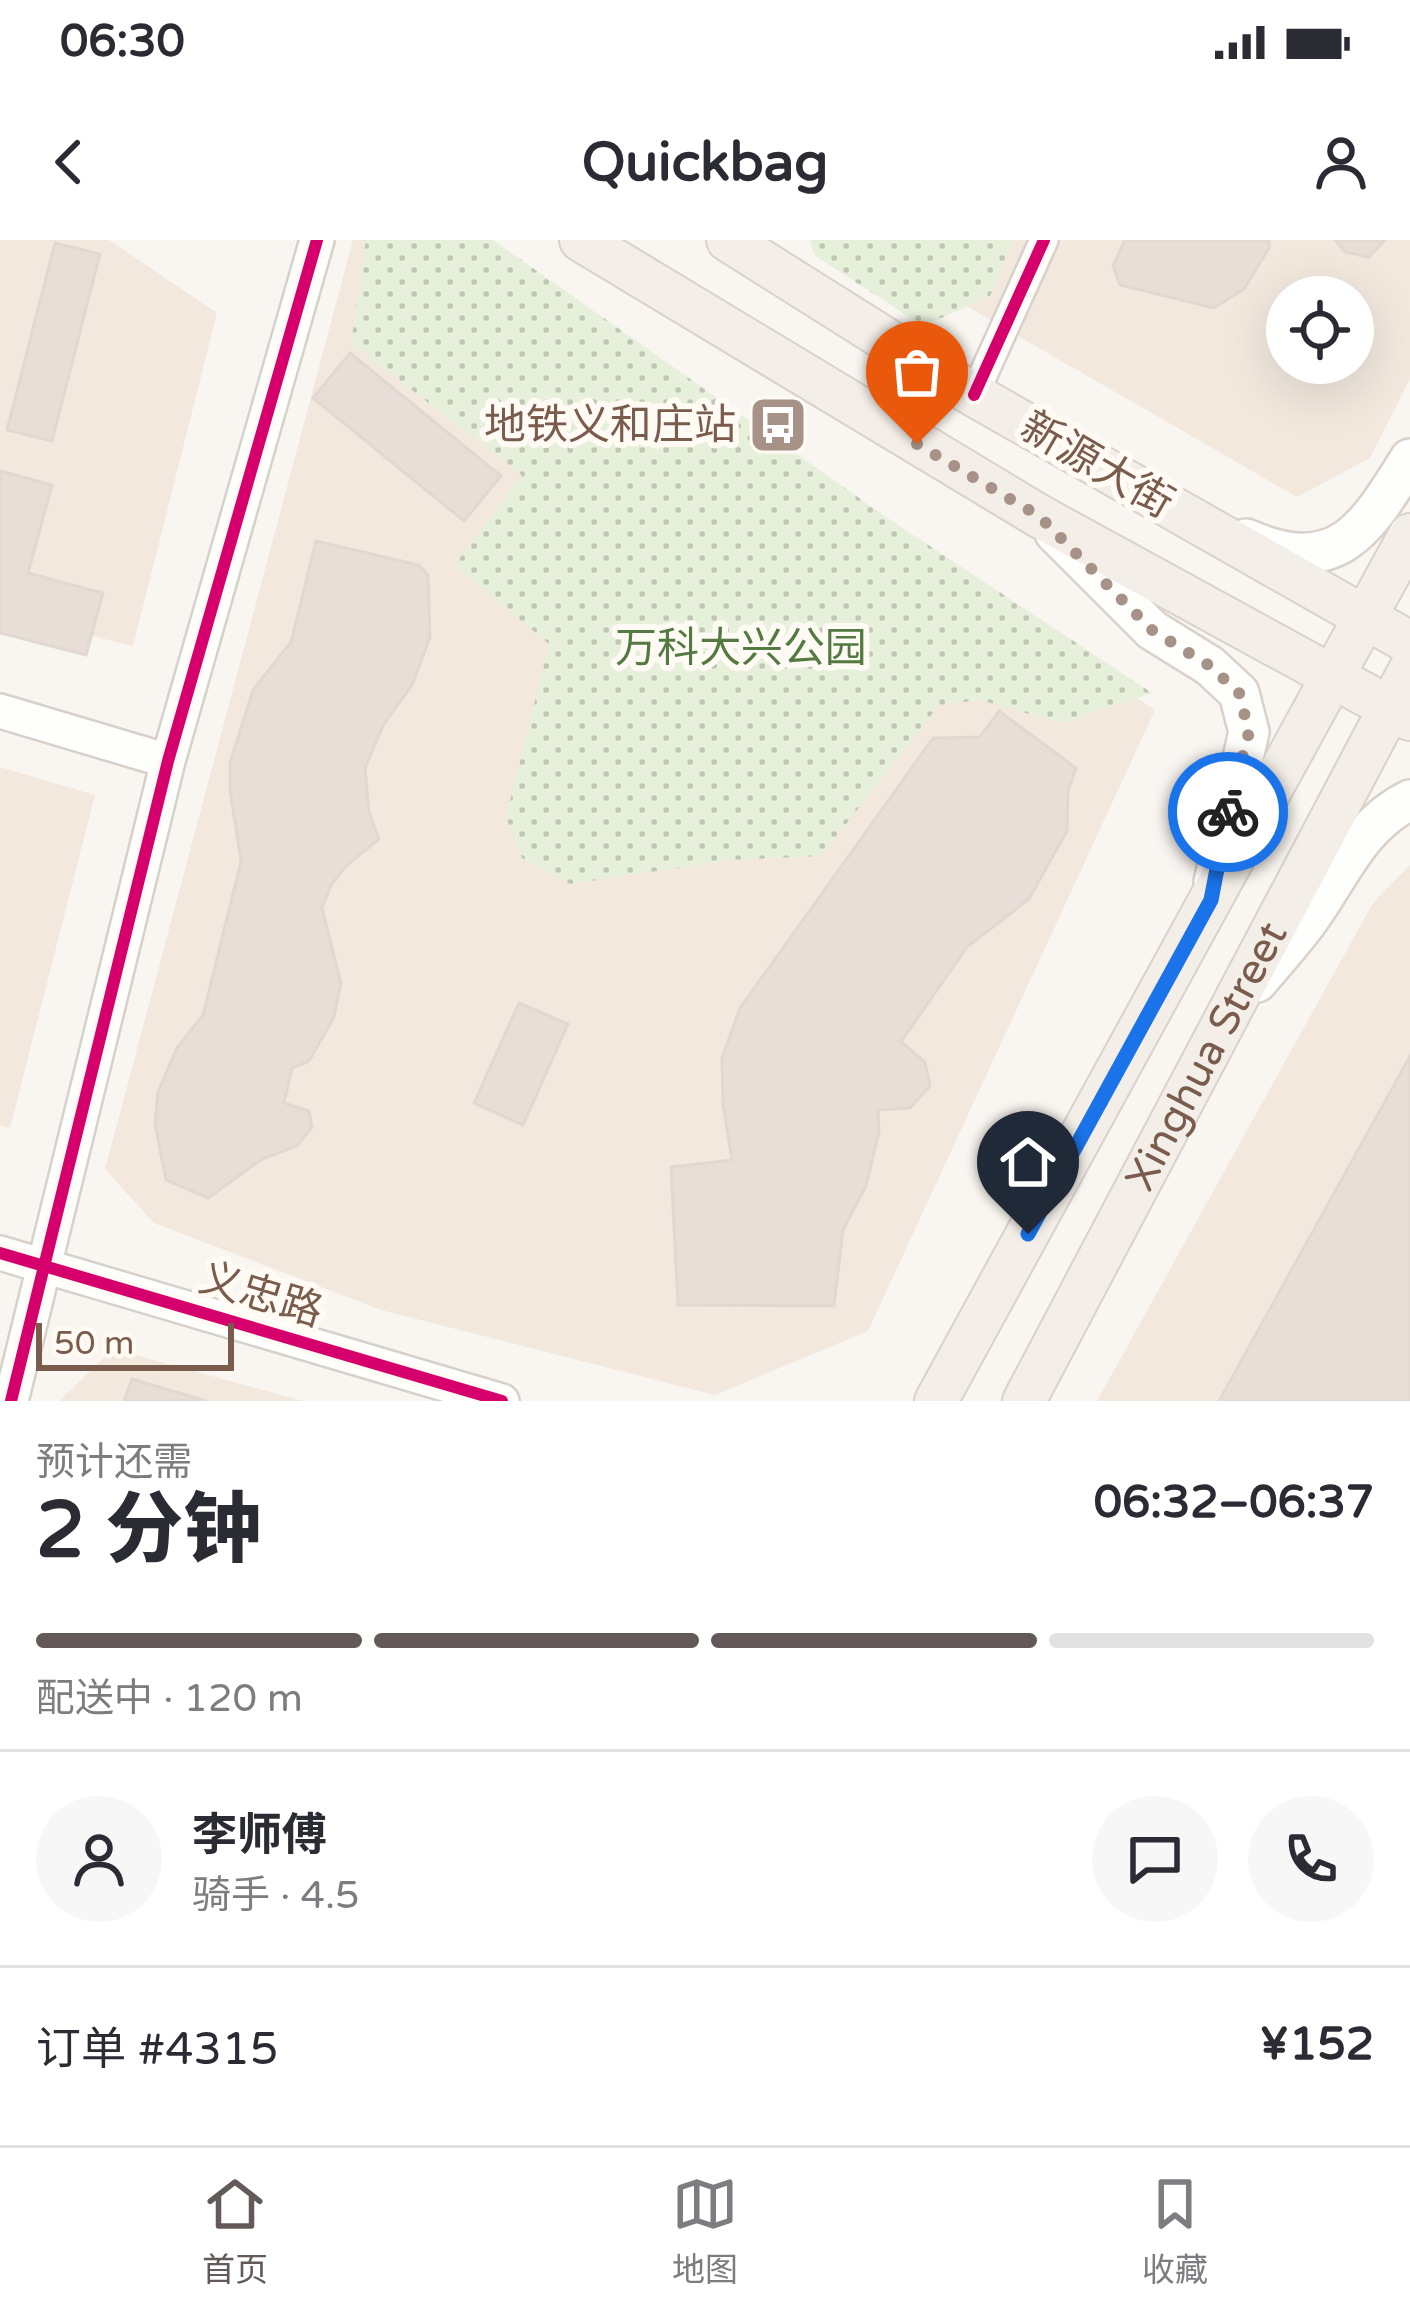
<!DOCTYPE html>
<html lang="zh">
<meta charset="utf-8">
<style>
body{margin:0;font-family:"Varela Round","Noto Sans SC",sans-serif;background:#f7f7f7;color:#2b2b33;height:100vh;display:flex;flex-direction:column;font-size:45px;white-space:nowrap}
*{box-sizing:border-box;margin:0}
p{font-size:39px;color:#7c7c81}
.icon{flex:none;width:66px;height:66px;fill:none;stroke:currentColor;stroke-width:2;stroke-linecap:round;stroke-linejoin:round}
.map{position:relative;height:1161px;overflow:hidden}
.drawer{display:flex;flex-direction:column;background:#fff;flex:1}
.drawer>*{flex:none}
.fabs{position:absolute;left:1266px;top:36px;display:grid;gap:24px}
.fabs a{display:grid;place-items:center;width:108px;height:108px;border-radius:50%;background:#fff;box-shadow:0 12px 48px #0002;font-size:60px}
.scale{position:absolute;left:36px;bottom:30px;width:198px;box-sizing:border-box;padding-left:12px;border:6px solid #7a5c4d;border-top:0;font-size:33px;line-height:42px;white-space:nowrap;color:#7a5c4d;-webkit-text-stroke:9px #fffaf3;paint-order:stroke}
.pin{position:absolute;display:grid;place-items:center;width:102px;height:102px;color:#fff;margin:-123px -51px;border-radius:50% 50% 50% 0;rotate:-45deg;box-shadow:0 0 12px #0007}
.pin .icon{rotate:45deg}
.courier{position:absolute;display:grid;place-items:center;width:120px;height:120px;margin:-60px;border:9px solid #1a73e8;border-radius:50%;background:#fff;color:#222;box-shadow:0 3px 15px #0007}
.headline em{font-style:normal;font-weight:800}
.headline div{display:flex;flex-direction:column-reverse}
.headline{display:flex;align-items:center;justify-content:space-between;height:204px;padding:0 36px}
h1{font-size:78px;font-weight:800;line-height:90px}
.bar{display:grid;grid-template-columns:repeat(4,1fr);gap:18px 12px;align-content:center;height:144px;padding:0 36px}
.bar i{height:15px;border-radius:9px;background:#e1e1e2}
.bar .active{background:#625958}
.bar p{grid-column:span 4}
.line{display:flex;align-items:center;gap:30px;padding:0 36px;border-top:3px solid #e1e1e2}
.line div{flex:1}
.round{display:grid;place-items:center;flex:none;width:126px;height:126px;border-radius:63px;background:#f7f7f7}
.status{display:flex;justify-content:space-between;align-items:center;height:84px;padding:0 60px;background:#fff;direction:ltr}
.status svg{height:33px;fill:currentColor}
header{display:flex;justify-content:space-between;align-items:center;height:156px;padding:0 36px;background:#fff;font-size:54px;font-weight:800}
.dock{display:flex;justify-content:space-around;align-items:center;height:168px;border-top:3px solid #e1e1e2;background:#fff;font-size:33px;color:#7c7c81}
.dock a{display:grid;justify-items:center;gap:6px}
.dock .active{color:#625958}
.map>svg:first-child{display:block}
</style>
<div class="status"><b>06:30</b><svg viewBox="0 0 49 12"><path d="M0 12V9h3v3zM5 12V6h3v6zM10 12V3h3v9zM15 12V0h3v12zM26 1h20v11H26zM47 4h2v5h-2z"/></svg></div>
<header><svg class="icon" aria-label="back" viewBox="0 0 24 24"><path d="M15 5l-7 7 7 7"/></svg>Quickbag<svg class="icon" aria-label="person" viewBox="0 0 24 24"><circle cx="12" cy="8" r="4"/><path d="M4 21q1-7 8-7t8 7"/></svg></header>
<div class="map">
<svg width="1410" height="1161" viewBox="0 0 1410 1161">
<defs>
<pattern id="park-dots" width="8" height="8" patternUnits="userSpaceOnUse" patternTransform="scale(3)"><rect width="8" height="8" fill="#e7f0db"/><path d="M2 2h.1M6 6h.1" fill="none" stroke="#c0c6b4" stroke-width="1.8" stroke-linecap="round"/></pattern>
</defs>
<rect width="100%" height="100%" fill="#f9f5f0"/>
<path fill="#f2e8de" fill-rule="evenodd" d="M0,0H109L217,73L133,406L0,373Z
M353,0H465L1155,470L868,1091L715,1155L381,1070L154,983L105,929Z
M852,0H1410V139L1370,218L1297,257ZM1287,57H1353V123H1287Z
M0,527L95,555L10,888L0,885Z
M1410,625V1161H1097L1373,663Z
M113,1109L303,1161H59Z"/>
<path fill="url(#park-dots)" d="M366,0H493L889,279L1152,453L1061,483L980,460L939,465L821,616L729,620L570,644L522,618L506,577L549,404L455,325L522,235L351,103Z
M810,0H1013L990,56L923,86L814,15Z"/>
<path fill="#e6ded7" stroke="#e2d8d2" stroke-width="3" d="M1125,0H1269V8L1244,49L1214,68L1120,45L1113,26Z
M1335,0H1385L1369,17L1345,12Z
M55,3L100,14L52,201L7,190Z
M350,113L501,236L464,281L313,158Z
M0,231L52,245L28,333L103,353L86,415L0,393Z
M316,301L419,325L428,335L430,397L412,445L384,484L365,528L369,572L379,599L347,625L331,645L322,668L341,743L334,777L309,821L292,828L284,863L309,871L312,887L297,906L262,919L208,958L166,940L155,884L158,852L177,808L203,775L241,621L230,550V523L253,450L291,402Z
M999,471L1076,528L1068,551L1067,591L1029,659L967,707L901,802L925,822L930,846L910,868L878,870L879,891L866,946L843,990L834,1066L678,1065L671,927L732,920L723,864L722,818L740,768L933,498L980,497Z
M519,763L568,784L523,885L474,863Z
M1410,816V1161H1219Z
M132,1139L206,1161H124Z"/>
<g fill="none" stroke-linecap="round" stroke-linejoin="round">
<defs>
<path id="minor" d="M974,155L1044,0"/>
<path id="tertiary" d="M0,471L168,521
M0,1013L502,1161
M11,1161L168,521L317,0"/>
<path id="secondary" d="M1055,293L1152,390L1210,426L1239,453L1249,492L1214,642
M1246,299C1338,339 1366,289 1410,219
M1257,742C1273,723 1291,703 1306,683C1340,638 1357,586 1410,560"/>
<g id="primary">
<path d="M581,0L1039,276L1410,479"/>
<path d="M728,0L974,155L1410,403"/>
<path d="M936,1161L1410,295"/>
<path id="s1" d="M1024,1161L1410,430"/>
</g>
</defs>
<use href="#minor" stroke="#d7d1cb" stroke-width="32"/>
<use href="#tertiary" stroke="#d7d1cb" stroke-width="38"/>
<use href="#secondary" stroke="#d9d2cb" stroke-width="44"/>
<use href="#primary" stroke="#dad1cc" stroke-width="46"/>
<use href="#minor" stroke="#fefefd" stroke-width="27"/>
<use href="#tertiary" stroke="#fefefd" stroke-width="33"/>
<use href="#secondary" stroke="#fefefd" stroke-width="39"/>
<use href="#primary" stroke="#f3eee8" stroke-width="42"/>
<defs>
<path id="cycleway" d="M974,155L1044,0
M0,1013L502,1161
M11,1161L168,521L317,0"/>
</defs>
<use href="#cycleway" stroke="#fffaf3" stroke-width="20"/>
<use href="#cycleway" stroke="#d6006c" stroke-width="12"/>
</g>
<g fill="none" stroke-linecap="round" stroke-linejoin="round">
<path stroke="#a69286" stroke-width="12" stroke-dasharray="0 21.6" d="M917,204L1039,276L1152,390L1210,426L1239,453L1249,492L1228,572"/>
<path stroke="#1a73e8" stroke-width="15" d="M1028,994L1211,660L1228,572"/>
</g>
<defs>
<symbol id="bus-square" viewBox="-11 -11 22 22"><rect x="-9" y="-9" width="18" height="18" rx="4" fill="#a69286" stroke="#fffaf3"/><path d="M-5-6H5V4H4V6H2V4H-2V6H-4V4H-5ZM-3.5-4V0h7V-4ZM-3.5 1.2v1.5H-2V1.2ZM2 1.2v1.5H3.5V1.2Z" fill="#fff"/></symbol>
</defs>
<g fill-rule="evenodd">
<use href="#bus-square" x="745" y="152" width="66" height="66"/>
</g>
<g text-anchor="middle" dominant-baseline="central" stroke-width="12" stroke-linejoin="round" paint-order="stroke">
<g font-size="42" fill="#7a5c4d" stroke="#fffaf3" text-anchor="end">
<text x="736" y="185">地铁义和庄站</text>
</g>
<g font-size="42" fill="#7a5c4d" stroke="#fffaf3">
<text transform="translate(1097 225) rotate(30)">新源大街</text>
<text stroke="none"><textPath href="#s1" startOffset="390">Xinghua Street</textPath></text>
<text transform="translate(261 1055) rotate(17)">义忠路</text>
</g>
<g font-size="42" fill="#537a41" stroke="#fffaf3">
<text x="741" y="408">万科大兴公园</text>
</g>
</g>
</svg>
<div class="fabs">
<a><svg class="icon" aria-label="locate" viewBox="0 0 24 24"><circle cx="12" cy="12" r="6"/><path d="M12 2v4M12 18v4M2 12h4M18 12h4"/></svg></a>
</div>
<div class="scale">50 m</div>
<div class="pin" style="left:917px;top:204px;background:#ea580c"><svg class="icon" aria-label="bag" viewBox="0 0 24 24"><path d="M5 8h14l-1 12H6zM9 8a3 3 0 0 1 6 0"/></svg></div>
<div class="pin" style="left:1028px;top:994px;background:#1f2937"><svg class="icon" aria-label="home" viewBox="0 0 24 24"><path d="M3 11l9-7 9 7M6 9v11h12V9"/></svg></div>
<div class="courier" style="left:1228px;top:572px"><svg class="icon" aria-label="bike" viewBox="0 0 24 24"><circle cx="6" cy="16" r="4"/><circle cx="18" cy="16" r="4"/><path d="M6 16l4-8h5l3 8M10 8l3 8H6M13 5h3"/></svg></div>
</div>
<section class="drawer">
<div class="headline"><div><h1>2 分钟</h1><p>预计还需</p></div><em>06:32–06:37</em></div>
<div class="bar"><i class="active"></i><i class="active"></i><i class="active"></i><i></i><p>配送中 · 120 m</p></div>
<div class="line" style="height:216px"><a class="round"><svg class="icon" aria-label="person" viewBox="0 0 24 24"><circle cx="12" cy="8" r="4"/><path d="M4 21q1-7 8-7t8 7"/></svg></a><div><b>李师傅</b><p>骑手 · 4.5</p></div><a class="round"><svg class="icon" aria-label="chat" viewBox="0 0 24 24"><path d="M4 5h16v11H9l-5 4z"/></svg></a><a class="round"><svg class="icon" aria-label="phone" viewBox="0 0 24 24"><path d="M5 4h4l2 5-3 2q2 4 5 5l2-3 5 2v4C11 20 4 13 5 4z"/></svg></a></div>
<div class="line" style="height:156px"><div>订单 #4315</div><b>¥152</b></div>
</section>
<nav class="dock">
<a class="active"><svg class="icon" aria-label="home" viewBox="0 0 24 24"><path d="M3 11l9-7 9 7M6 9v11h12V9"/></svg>首页</a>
<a><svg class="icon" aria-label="map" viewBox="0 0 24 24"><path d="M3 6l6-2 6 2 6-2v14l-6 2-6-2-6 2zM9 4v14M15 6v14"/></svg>地图</a>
<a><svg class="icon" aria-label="saved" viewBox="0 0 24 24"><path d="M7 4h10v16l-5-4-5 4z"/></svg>收藏</a>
</nav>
